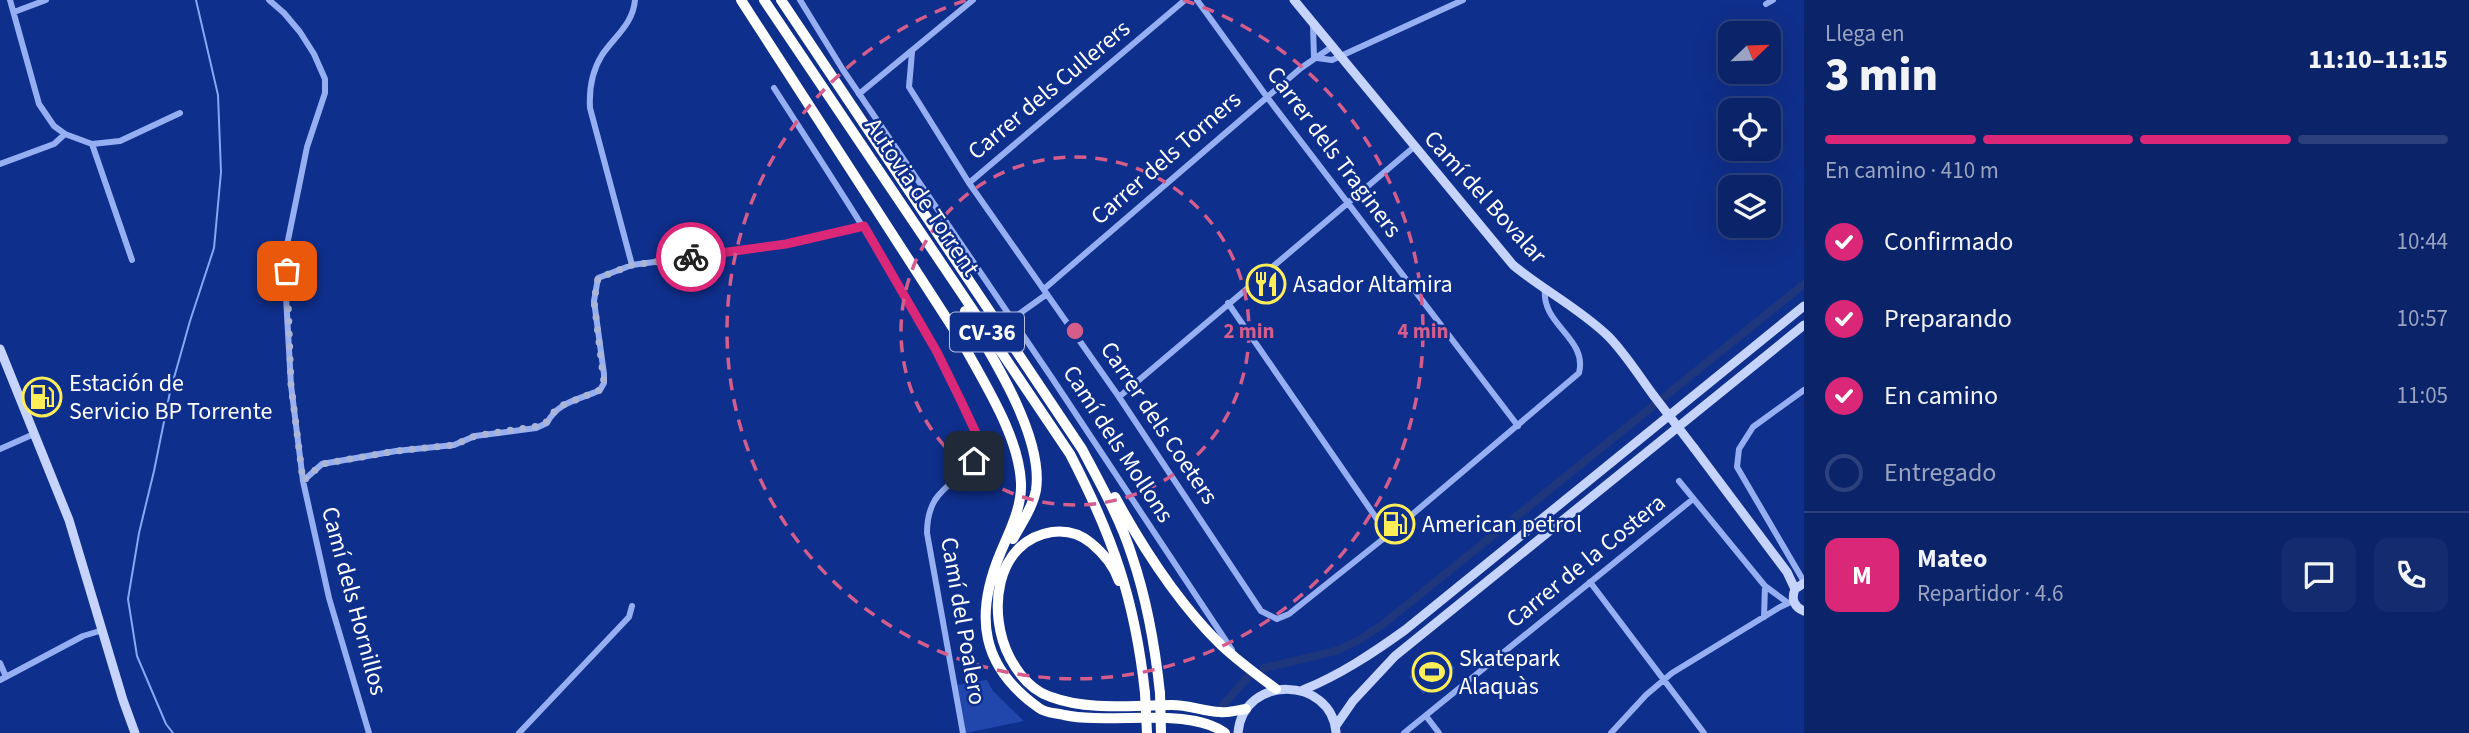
<!DOCTYPE html>
<html lang="es">
<meta charset="utf-8">
<style>
body{margin:0;font-family:"Source Sans 3",sans-serif;background:#142b6f;color:#f1f3f6;height:100vh;display:flex;flex-direction:column;font-size:26px;white-space:nowrap}
*{box-sizing:border-box;margin:0}
p{font-size:23px;color:#9aa4c0}
.icon{flex:none;width:38px;height:38px;fill:none;stroke:currentColor;stroke-width:2;stroke-linecap:round;stroke-linejoin:round}
.map{position:relative;flex:1;overflow:hidden}
.sheet{display:flex;flex-direction:column;background:#0b2369;width:665px}
.sheet>*{flex:none}
.needle{width:46px;rotate:67deg}
.controls{position:absolute;left:1718px;top:21px;display:grid;gap:14px}
.controls a{display:grid;place-items:center;width:63px;height:63px;border-radius:14px;background:#0b2369;box-shadow:0 7px 28px #0002,0 0 0 2px #2b407d;font-size:35px}
.pin{position:absolute;display:grid;place-items:center;width:60px;height:60px;color:#fff;margin:-30px;border-radius:14px;box-shadow:0 4px 10px #0006}
.courier{position:absolute;display:grid;place-items:center;width:70px;height:70px;margin:-35px;border:5px solid #db2777;border-radius:50%;background:#fff;color:#222;box-shadow:0 2px 9px #0007}
.overview em{font-style:normal;font-weight:800}
.overview div{display:flex;flex-direction:column-reverse}
.overview{display:flex;align-items:center;justify-content:space-between;height:119px;padding:0 21px}
h1{font-size:46px;font-weight:800;line-height:52px}
.bar{display:grid;grid-template-columns:repeat(4,1fr);gap:10px 7px;align-content:center;height:84px;padding:0 21px}
.bar i{height:9px;border-radius:5px;background:#2b407d}
.bar .selected{background:#db2777}
.bar p{grid-column:span 4}
.line{display:flex;align-items:center;gap:18px;padding:0 21px;border-top:2px solid #2b407d}
.line div{flex:1}
.round{display:grid;place-items:center;flex:none;width:74px;height:74px;border-radius:14px;background:#142b6f}
ol{padding:0 21px;list-style:none}
li{display:flex;align-items:center;gap:21px;height:77px}
li p{margin-inline-start:auto}
li .icon{padding:7px;border-radius:50%;background:#db2777;color:#fff;stroke-width:4}
li:last-child{color:#9aa4c0}
li i{width:38px;height:38px;border:4px solid #2b407d;border-radius:50%}
main{display:flex;flex:1;min-height:0}
.map>svg:first-child{display:block}
</style>
<main>
<div class="map">
<svg width="1804" height="733" viewBox="0 0 1804 733">
<rect width="100%" height="100%" fill="#0f2f8c"/>
<path fill="#2146ac" d="M1441,651L1455,668L1423,694L1409,677Z
M987,680L993,691L1024,721L966,733L956,685Z"/>
<g fill="none" stroke-linecap="round" stroke-linejoin="round">
<path stroke="#87a6f6" stroke-width="2" d="M173,733L166,724L137,656L128,599L139,533L154,471L170,392L190,321L214,248L221,172L218,95L196,0"/>
<path stroke="#1e367c" stroke-width="8" d="M1264,668L1336,651L1359,640L1382,625L1804,284
M1223,705L1248,677"/>
<path stroke="#96aff2" stroke-width="6" d="M10,0L39,104L54,126L65,134
M269,0L284,13L300,32L314,54L325,79V93L307,147L287,245L286,297L291,385L303,481L329,598L369,733
M800,0L843,70L1052,378L1232,650
M1197,0L1267,97L1518,426
M1766,4L1773,0
M14,12L46,0
M1313,25L1314,58
M912,52L909,87L969,183L1119,397L1261,611L1277,619L1289,614L1388,535L1579,373C1588,338 1541,325 1545,289
M1317,58L1332,60L1463,0
M774,88C846,200 921,311 976,433C984,472 952,474 935,500C929,510 927,521 927,533L963,733
M859,94L973,0
M92,144L132,260
M0,164L54,144L65,134L92,144L120,141L180,113
M969,183L1185,0
M632,265L590,108C589,90 592,71 602,55C615,36 633,24 635,0
M1044,289L1301,68L1333,46
M1228,303L1388,535
M1012,319L1047,294
M1119,397L1414,147
M0,449L34,434
M303,481L322,464L396,451L454,445L475,436L536,428L547,423C558,401 580,400 600,390L604,383V374L594,301L598,278L632,265L786,244L864,226
M1679,481L1765,586L1788,603
M1803,580L1737,467L1739,449L1753,427L1804,390
M1590,582L1704,733
M1764,617L1765,586
M0,663L6,677
M0,680L83,636L103,630
M1426,716L1439,733
M519,733L629,617L632,606
M1404,733L1693,499
M1611,733L1646,695L1672,673L1780,607L1793,601"/>
<path stroke="#c5d3fd" stroke-width="9" d="M1294,0L1513,265C1543,290 1579,308 1608,336C1625,353 1639,376 1654,396
M0,349L69,520L123,700L135,733
M1694,448L1787,572L1795,589
M1804,583L1795,589C1791,599 1794,607 1804,611
M1303,690C1340,675 1373,653 1405,630L1804,306
M1335,727L1353,701L1395,656L1804,325
M1238,733C1243,674 1331,676 1336,732"/>
<path stroke="#fff" stroke-width="10" d="M741,0L962,342C984,383 1019,436 1021,483C1022,508 1009,532 1000,554C974,617 981,667 1039,708C1045,713 1056,713 1064,715C1111,725 1188,706 1225,733
M764,0L1070,454C1113,537 1135,600 1145,693
M781,0L1082,449C1100,483 1120,518 1132,556C1147,600 1155,646 1160,693
M965,311C992,356 1044,437 1036,490C1033,507 1021,524 1013,539
M1115,497C1144,550 1178,603 1221,645C1238,661 1257,675 1276,689
M1119,581C1114,566 1103,553 1091,543C1079,533 1067,530 1052,532C994,541 987,615 1010,658C1019,675 1032,691 1051,697C1089,711 1132,705 1172,705C1189,705 1203,711 1220,712C1228,713 1238,710 1246,709"/>
<path stroke="#c5d3fd" stroke-width="9" d="M1654,396L1694,448"/>
<path stroke="#fff" stroke-width="10" d="M1145,693L1147,733
M1160,693L1161,733"/>
</g>
<g fill="none" stroke-linecap="round" stroke-linejoin="round">
<path stroke="#abb6d7" stroke-width="7" stroke-dasharray="0 12.6" d="M287,271L291,385L303,481L322,464L396,451L454,445L475,436L544,425L558,407L600,390L604,383L594,301L598,278L632,265L691,257"/>
<path stroke="#db2777" stroke-width="9" d="M691,257L786,244L864,226L937,352L961,401L976,433L977,447L974,461"/>
</g>
<g fill="none" stroke="#d45d8c" stroke-width="3.5" stroke-dasharray="12 9">
<circle cx="1075" cy="331" r="174"/>
<path d="M1183 0A348 348 0 1 1 967 0"/>
</g>
<defs>
<symbol id="restaurant-ring" viewBox="-11 -11 22 22"><circle r="9.5" fill="#0f2f8c" stroke="#ffee58" stroke-width="1.5"/><path d="M-5-6h1v4h1v-4h1v4h1v-4h1v5L-1.5 .5V6h-2V.5L-5-1ZM5-6V6H3V1.5H1.5Q1.5-4 5-6Z" fill="#ffee58"/></symbol>
<symbol id="fuel-ring" viewBox="-11 -11 22 22"><circle r="9.5" fill="#0f2f8c" stroke="#ffee58" stroke-width="1.5"/><path d="M-5.5-6h7V0h2V4h1.3V-2.5L3-4.5l.8-.8L6-3V5H2.5V1h-1V6h-7ZM-4.2-4.7v3.2H.2V-4.7Z" fill="#ffee58"/></symbol>
<symbol id="stadium-ring" viewBox="-11 -11 22 22"><circle r="9.5" fill="#0f2f8c" stroke="#ffee58" stroke-width="1.5"/><path d="M0-5a6.5 5 0 1 0 0 10a6.5 5 0 1 0 0-10ZM-3.5-1.8h7v3.6h-7Z" fill="#ffee58"/></symbol>
</defs>
<g fill-rule="evenodd">
<use href="#restaurant-ring" x="1244" y="262" width="44" height="44"/>
<use href="#fuel-ring" x="20" y="375" width="44" height="44"/>
<use href="#fuel-ring" x="1373" y="502" width="44" height="44"/>
<use href="#stadium-ring" x="1410" y="650" width="44" height="44"/>
</g>
<g text-anchor="middle" dominant-baseline="central" stroke-width="5" stroke-linejoin="round" paint-order="stroke">
<rect fill="#0f2f8c" stroke="#b7c1dc" stroke-width="2" x="950" y="312.5" width="74" height="39" rx="5"/>
<g font-size="23" font-weight="bold" fill="#fff">
<text x="987" y="332">CV-36</text>
</g>
<g font-size="24" fill="#fff" stroke="#0f2f8c">
<text transform="translate(1049 90) rotate(-40)">Carrer dels Cullerers</text>
<text transform="translate(1334 152) rotate(53)">Carrer dels Traginers</text>
<text transform="translate(1166 158) rotate(-41)">Carrer dels Torners</text>
<text transform="translate(922 197) rotate(56)">Autovia de Torrent</text>
<text transform="translate(1485 197) rotate(48)">Camí del Bovalar</text>
<text transform="translate(1159 423) rotate(56)">Carrer dels Coeters</text>
<text transform="translate(1118 444) rotate(57)">Camí dels Mollons</text>
<text transform="translate(1586 561) rotate(-39)">Carrer de la Costera</text>
<text transform="translate(354 601) rotate(75)">Camí dels Hornillos</text>
<text transform="translate(963 621) rotate(80)">Camí del Poalero</text>
</g>
<g font-size="24" fill="#fff" stroke="#0f2f8c" text-anchor="start">
<text x="1293" y="284">Asador Altamira</text>
<text x="69" y="383">Estación de<tspan x="69" dy="28">Servicio BP Torrente</tspan></text>
<text x="1422" y="524">American petrol</text>
<text x="1459" y="658">Skatepark<tspan x="1459" dy="28">Alaquàs</tspan></text>
</g>
</g>
<circle cx="1075" cy="331" r="10" fill="#d45d8c" stroke="#0f2f8c" stroke-width="3.5"/>
<g font-size="21" text-anchor="middle" font-weight="bold" fill="#d45d8c" stroke="#0f2f8c" stroke-width="5" stroke-linejoin="round" paint-order="stroke">
<text x="1249" y="338">2 min</text>
<text x="1423" y="338">4 min</text>
</g>
</svg>
<div class="controls">
<a><svg class="needle" viewBox="-14 -14 28 28"><path d="M0-13l5 13h-10z" fill="#e53935"/><path d="M0 13l5-13h-10z" fill="#9aa4c0"/></svg></a>
<a><svg class="icon" aria-label="locate" viewBox="0 0 24 24"><circle cx="12" cy="12" r="6"/><path d="M12 2v4M12 18v4M2 12h4M18 12h4"/></svg></a>
<a><svg class="icon" aria-label="layers" viewBox="0 0 24 24"><path d="M12 4l9 5-9 5-9-5zM3 14l9 5 9-5"/></svg></a>
</div>
<div class="pin" style="left:287px;top:271px;background:#ea580c"><svg class="icon" aria-label="bag" viewBox="0 0 24 24"><path d="M5 8h14l-1 12H6zM9 8a3 3 0 0 1 6 0"/></svg></div>
<div class="pin" style="left:974px;top:461px;background:#1f2937"><svg class="icon" aria-label="home" viewBox="0 0 24 24"><path d="M3 11l9-7 9 7M6 9v11h12V9"/></svg></div>
<div class="courier" style="left:691px;top:257px"><svg class="icon" aria-label="bike" viewBox="0 0 24 24"><circle cx="6" cy="16" r="4"/><circle cx="18" cy="16" r="4"/><path d="M6 16l4-8h5l3 8M10 8l3 8H6M13 5h3"/></svg></div>
</div>
<section class="sheet">
<div class="overview"><div><h1>3 min</h1><p>Llega en</p></div><em>11:10–11:15</em></div>
<div class="bar"><i class="selected"></i><i class="selected"></i><i class="selected"></i><i></i><p>En camino · 410 m</p></div>
<ol>
<li><svg class="icon" aria-label="check" viewBox="0 0 24 24"><path d="M5 12l5 5 9-10"/></svg>Confirmado<p>10:44</p></li>
<li><svg class="icon" aria-label="check" viewBox="0 0 24 24"><path d="M5 12l5 5 9-10"/></svg>Preparando<p>10:57</p></li>
<li><svg class="icon" aria-label="check" viewBox="0 0 24 24"><path d="M5 12l5 5 9-10"/></svg>En camino<p>11:05</p></li>
<li><i></i>Entregado</li>
</ol>
<div class="line" style="height:126px"><b class="round" style="background:#db2777;color:#fff">M</b><div><b>Mateo</b><p>Repartidor · 4.6</p></div><a class="round"><svg class="icon" aria-label="chat" viewBox="0 0 24 24"><path d="M4 5h16v11H9l-5 4z"/></svg></a><a class="round"><svg class="icon" aria-label="phone" viewBox="0 0 24 24"><path d="M5 4h4l2 5-3 2q2 4 5 5l2-3 5 2v4C11 20 4 13 5 4z"/></svg></a></div>
</section>
</main>
